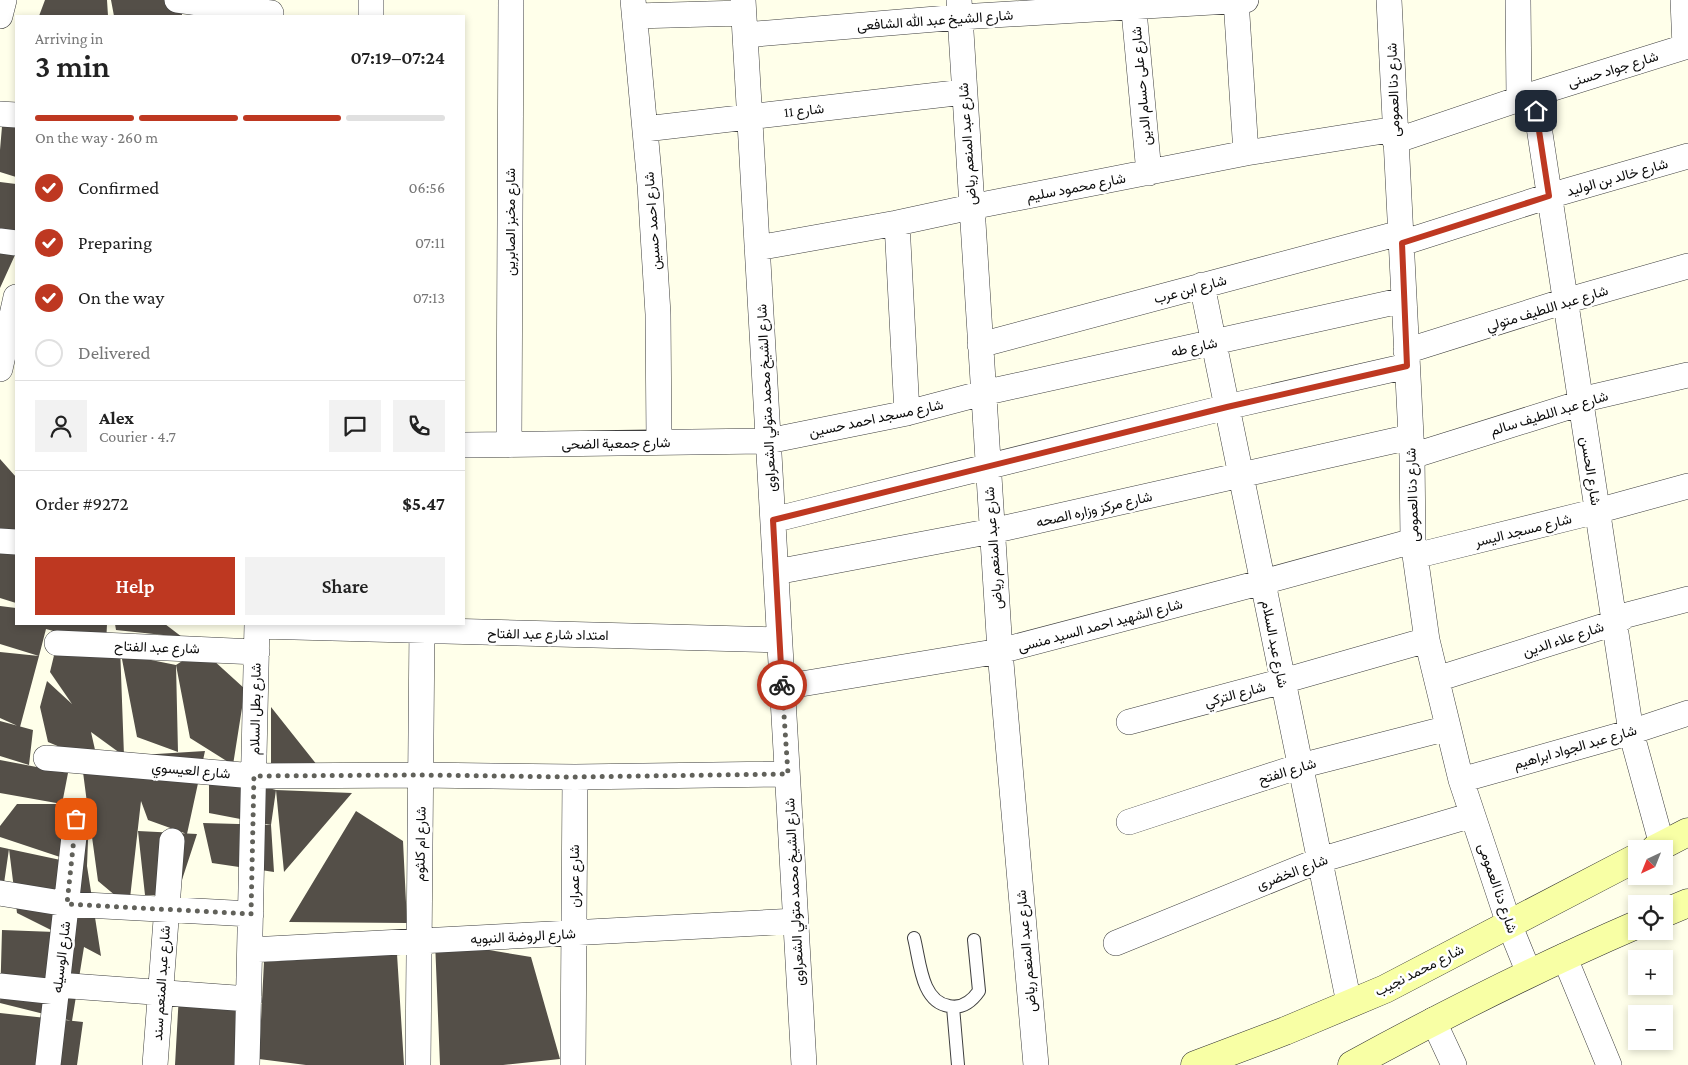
<!DOCTYPE html>
<meta charset="utf-8">
<style>
body{margin:0;font-family:"Crimson Pro",Vazirmatn,serif;background:#f2f2f2;color:#222;height:100vh;display:flex;flex-direction:column;font-size:19px;white-space:nowrap}
*{box-sizing:border-box;margin:0}
p{font-size:16px;color:#767676}
.icon{flex:none;width:28px;height:28px;fill:none;stroke:currentColor;stroke-width:2;stroke-linecap:round;stroke-linejoin:round}
.map{position:relative;flex:1;overflow:hidden}
.panel{position:absolute;left:15px;top:15px;width:450px;height:610px;display:flex;flex-direction:column;background:#fff;border-radius:0px;box-shadow:0 2px 8px #0003}
.panel>*{flex:none}
.needle{width:32px;rotate:223deg}
.fabs{position:absolute;left:1628px;top:840px;display:grid;gap:10px}
.fabs a{display:grid;place-items:center;width:45px;height:45px;border-radius:0px;background:#fff;box-shadow:0 2px 8px #0003;font-size:25px}
.pin{position:absolute;display:grid;place-items:center;width:42px;height:42px;color:#fff;margin:-21px;border-radius:10px;box-shadow:0 2px 8px #0006}
.courier{position:absolute;display:grid;place-items:center;width:50px;height:50px;margin:-25px;border:4px solid #be3821;border-radius:50%;background:#fff;color:#222;box-shadow:0 1px 6px #0007}
.summary em{font-style:normal;font-weight:600}
.summary div{display:flex;flex-direction:column-reverse}
.summary{display:flex;align-items:center;justify-content:space-between;height:85px;padding:0 20px}
h1{font-size:32px;font-weight:600;line-height:38px}
.bar{display:grid;grid-template-columns:repeat(4,1fr);gap:8px 5px;align-content:center;height:60px;padding:0 20px}
.bar i{height:6px;border-radius:4px;background:#e0e0e0}
.bar .on{background:#be3821}
.bar p{grid-column:span 4}
.line{display:flex;align-items:center;gap:12px;padding:0 20px;border-top:1px solid #e0e0e0}
.line div{flex:1}
.round{display:grid;place-items:center;flex:none;width:52px;height:52px;border-radius:0px;background:#f2f2f2}
ol{padding:0 20px;list-style:none}
li{display:flex;align-items:center;gap:15px;height:55px}
li p{margin-inline-start:auto}
li .icon{padding:5px;border-radius:50%;background:#be3821;color:#fff;stroke-width:4}
li:last-child{color:#767676}
li i{width:28px;height:28px;border:2px solid #e0e0e0;border-radius:50%}
.primary-button{display:flex;gap:10px;margin-top:auto;padding:10px 20px}
.primary-button a{flex:1;height:58px;border-radius:0px;background:#be3821;color:#fff;font-size:20px;font-weight:600;line-height:58px;text-align:center}
.primary-button a+a{background:#f2f2f2;color:#222}
.map>svg:first-child{display:block}
</style>
<div class="map">
<svg width="1688" height="1065" viewBox="0 0 1688 1065">
<rect width="100%" height="100%" fill="#ffffea"/>
<path fill="#544f48" d="M45,0H107L108,16H39Z
M111,0H182V16H114Z
M3,115L16,117V177L0,172V150Z
M0,182L16,184V234L0,236Z
M0,252L15,255L0,288Z
M0,459L16,477V532L0,530Z
M0,552L16,554V603L0,598Z
M0,606L16,608V624H107L106,645L46,629L39,656L0,644Z
M115,624H165L182,637L116,630Z
M57,643L120,646L124,756L91,732L98,763L48,742L40,707L47,681L72,704L50,672Z
M201,649L245,689L233,765L190,738L176,665Z
M0,652L39,656L20,727L0,718Z
M121,654L176,665L178,752L137,737Z
M271,707L325,775L271,763Z
M0,721L33,730L29,765L0,756Z
M205,751L187,834L148,820L141,801L129,907L98,881L89,815L87,866L101,956L84,947L72,1021L0,1003L2,930L55,932L17,913L9,849L84,865L0,837V826L17,804H62L0,793V760L68,773L62,804L87,803L83,772L124,756Z
M209,772L276,790L271,825L209,813Z
M276,790L352,793L284,872Z
M356,811L403,841L407,923L289,922Z
M203,823L271,825L274,872L212,863Z
M138,831L197,834L177,895H145Z
M0,847L9,849L1,904H0Z
M435,941L531,957L560,1059L503,1065H440Z
M397,954L404,1065H306L259,1059L264,962Z
M179,994L238,1005L235,1065H175Z
M0,1013L83,1022L77,1065H0Z"/>
<g fill="none" stroke-linecap="round" stroke-linejoin="round">
<defs>
<path id="lane" d="M914,938C920,961 921,1002 949,1006C962,1009 972,1001 979,991L974,940
M953,1007L958,1065"/>
<path id="street" d="M177,0L271,13
M633,0L650,185L658,314L659,442
M743,0L804,1065
M959,0L1000,651L1036,1065
M1133,0L1149,173
M1236,0L1246,153
M1389,0L1412,456L1413,541L1427,640L1461,780L1509,924L1529,973
M1518,0L1519,99
M1683,0L1685,47
M0,16L4,0
M371,16V0
M635,16L743,13
M745,35L960,17L1246,0
M1534,94L1631,732L1662,845
M0,114L16,115
M645,129L964,92
M1395,141L1534,94L1688,46
M897,223L907,413
M0,241L16,243
M1402,243L1549,196L1688,156
M757,248L897,223L971,207L1246,153L1396,129
M1202,285L1349,1003
M980,345L1400,233
M1406,351L1565,301L1688,266
M0,369L16,297
M464,445L768,441L907,413L983,393L1404,300
M509,445L511,0
M1412,456L1581,403L1589,398L1688,375
M773,520L1227,407L1407,366
M0,541L16,542
M1415,556L1597,511L1688,486
M776,572L992,531L1410,437
M257,626L779,640
M57,643L257,652
M1437,679L1614,623L1627,615L1688,599
M783,687L1000,651L1263,582L1413,541
M1129,722L1283,681L1427,640
M46,758L254,776L421,775L575,777L787,774
M1461,780L1631,732L1688,713
M1129,822L1300,766L1448,728
M0,893L67,904L251,914
M1116,943L1320,860L1472,815
M250,950L796,921
M1564,956L1609,1065
M57,985L249,999
M0,986L57,992
M1433,1020L1454,1065
M48,1065L76,819
M155,1065L172,841
M247,1065L257,624
M418,1065L422,624
M573,1065L575,777"/>
<path id="secondary" d="M1655,849L1688,832
M1664,913L1688,903
M1195,1065L1285,1031L1385,989L1636,858
M1352,1065C1445,1014 1539,967 1636,925"/>
</defs>
<use href="#lane" stroke="#3f3f3f" stroke-width="14"/>
<use href="#street" stroke="#3f3f3f" stroke-width="26"/>
<use href="#secondary" stroke="#2e2e2e" stroke-width="29"/>
<use href="#lane" stroke="#fff" stroke-width="12"/>
<use href="#street" stroke="#fff" stroke-width="25"/>
<use href="#secondary" stroke="#f8ffa5" stroke-width="28"/>
</g>
<g fill="none" stroke-linecap="round" stroke-linejoin="round">
<path stroke="#61615a" stroke-width="5" stroke-dasharray="0 9" d="M76,819L67,904L251,914L254,776L421,775L574,777L788,774L782,685"/>
<path stroke="#be3821" stroke-width="6" d="M782,685L773,520L1227,407L1407,366L1402,243L1549,196L1536,111"/>
</g>
<g text-anchor="middle" dominant-baseline="central" stroke-width="5" stroke-linejoin="round" paint-order="stroke">
<g font-size="14" fill="#0c0c0c" stroke="#fff">
<text transform="translate(935 20) rotate(-4)">شارع الشيخ عبد الله الشافعى</text>
<text transform="translate(1613 69) rotate(-17)">شارع جواد حسنى</text>
<text transform="translate(1141 86) rotate(-95)">شارع على حسام الدين</text>
<text transform="translate(1393 90) rotate(-92)">شارع دنا العمومى</text>
<text transform="translate(804 110) rotate(-6)">شارع 11</text>
<text transform="translate(967 144) rotate(-94)">شارع عبد المنعم رياض</text>
<text transform="translate(1617 177) rotate(-16)">شارع خالد بن الوليد</text>
<text transform="translate(1076 187) rotate(-11)">شارع محمود سليم</text>
<text transform="translate(652 221) rotate(-94)">شارع احمد حسين</text>
<text transform="translate(510 222) rotate(-90)">شارع مخبز الصابرين</text>
<text transform="translate(1190 289) rotate(-15)">شارع ابن عرب</text>
<text transform="translate(1547 308) rotate(-17)">شارع عبد اللطيف متولي</text>
<text transform="translate(1194 347) rotate(-12)">شارع طه</text>
<text transform="translate(766 398) rotate(-93)">شارع الشيخ محمد متولي الشعراوى</text>
<text transform="translate(1549 413) rotate(-17)">شارع عبد اللطيف سالم</text>
<text transform="translate(876 418) rotate(-12)">شارع مسجد احمد حسين</text>
<text transform="translate(616 443) rotate(-1)">شارع جمعية الضحى</text>
<text transform="translate(1591 471) rotate(81)">شارع الحسن</text>
<text transform="translate(1412 495) rotate(-92)">شارع دنا العمومى</text>
<text transform="translate(1094 509) rotate(-13)">شارع مركز وزاره الصحه</text>
<text transform="translate(1523 530) rotate(-14)">شارع مسجد اليسر</text>
<text transform="translate(993 548) rotate(-94)">شارع عبد المنعم رياض</text>
<text transform="translate(1100 625) rotate(-15)">شارع الشهيد احمد السيد منسى</text>
<text transform="translate(548 634) rotate(1)">امتداد شارع عبد الفتاح</text>
<text transform="translate(1563 639) rotate(-18)">شارع علاء الدين</text>
<text transform="translate(1275 644) rotate(79)">شارع عبد السلام</text>
<text transform="translate(157 647) rotate(2)">شارع عبد الفتاح</text>
<text transform="translate(1235 694) rotate(-15)">شارع التركي</text>
<text transform="translate(255 709) rotate(-89)">شارع بطل السلام</text>
<text transform="translate(1575 747) rotate(-16)">شارع عبد الجواد ابراهيم</text>
<text transform="translate(191 770) rotate(5)">شارع العيسوي</text>
<text transform="translate(1287 771) rotate(-17)">شارع الفتح</text>
<text transform="translate(420 844) rotate(-89)">شارع ام كلثوم</text>
<text transform="translate(1292 872) rotate(-21)">شارع الخضرى</text>
<text transform="translate(574 876) rotate(-90)">شارع عمران</text>
<text transform="translate(1498 888) rotate(71)">شارع دنا العمومى</text>
<text transform="translate(794 892) rotate(-93)">شارع الشيخ محمد متولي الشعراوى</text>
<text transform="translate(523 936) rotate(-3)">شارع الروضة النبويه</text>
<text transform="translate(1026 951) rotate(-95)">شارع عبد المنعم رياض</text>
<text transform="translate(61 957) rotate(-83)">شارع الوسيله</text>
<text transform="translate(1419 970) rotate(-27)">شارع محمد نجيب</text>
<text transform="translate(161 983) rotate(-86)">شارع عبد المنعم سند</text>
</g>
</g>
</svg>
<div class="fabs">
<a><svg class="needle" viewBox="-14 -14 28 28"><path d="M0-13l5 13h-10z" fill="#e53935"/><path d="M0 13l5-13h-10z" fill="#767676"/></svg></a>
<a><svg class="icon" aria-label="locate" viewBox="0 0 24 24"><circle cx="12" cy="12" r="6"/><path d="M12 2v4M12 18v4M2 12h4M18 12h4"/></svg></a>
<a>+</a>
<a>−</a>
</div>
<div class="pin" style="left:76px;top:819px;background:#ea580c"><svg class="icon" aria-label="bag" viewBox="0 0 24 24"><path d="M5 8h14l-1 12H6zM9 8a3 3 0 0 1 6 0"/></svg></div>
<div class="pin" style="left:1536px;top:111px;background:#1f2937"><svg class="icon" aria-label="home" viewBox="0 0 24 24"><path d="M3 11l9-7 9 7M6 9v11h12V9"/></svg></div>
<div class="courier" style="left:782px;top:685px"><svg class="icon" aria-label="bike" viewBox="0 0 24 24"><circle cx="6" cy="16" r="4"/><circle cx="18" cy="16" r="4"/><path d="M6 16l4-8h5l3 8M10 8l3 8H6M13 5h3"/></svg></div>
<section class="panel">
<div class="summary"><div><h1>3 min</h1><p>Arriving in</p></div><em>07:19–07:24</em></div>
<div class="bar"><i class="on"></i><i class="on"></i><i class="on"></i><i></i><p>On the way · 260 m</p></div>
<ol>
<li><svg class="icon" aria-label="check" viewBox="0 0 24 24"><path d="M5 12l5 5 9-10"/></svg>Confirmed<p>06:56</p></li>
<li><svg class="icon" aria-label="check" viewBox="0 0 24 24"><path d="M5 12l5 5 9-10"/></svg>Preparing<p>07:11</p></li>
<li><svg class="icon" aria-label="check" viewBox="0 0 24 24"><path d="M5 12l5 5 9-10"/></svg>On the way<p>07:13</p></li>
<li><i></i>Delivered</li>
</ol>
<div class="line" style="height:90px"><a class="round"><svg class="icon" aria-label="person" viewBox="0 0 24 24"><circle cx="12" cy="8" r="4"/><path d="M4 21q1-7 8-7t8 7"/></svg></a><div><b>Alex</b><p>Courier · 4.7</p></div><a class="round"><svg class="icon" aria-label="chat" viewBox="0 0 24 24"><path d="M4 5h16v11H9l-5 4z"/></svg></a><a class="round"><svg class="icon" aria-label="phone" viewBox="0 0 24 24"><path d="M5 4h4l2 5-3 2q2 4 5 5l2-3 5 2v4C11 20 4 13 5 4z"/></svg></a></div>
<div class="line" style="height:65px"><div>Order #9272</div><b>$5.47</b></div>
<div class="primary-button"><a>Help</a><a>Share</a></div>
</section>
</div>
